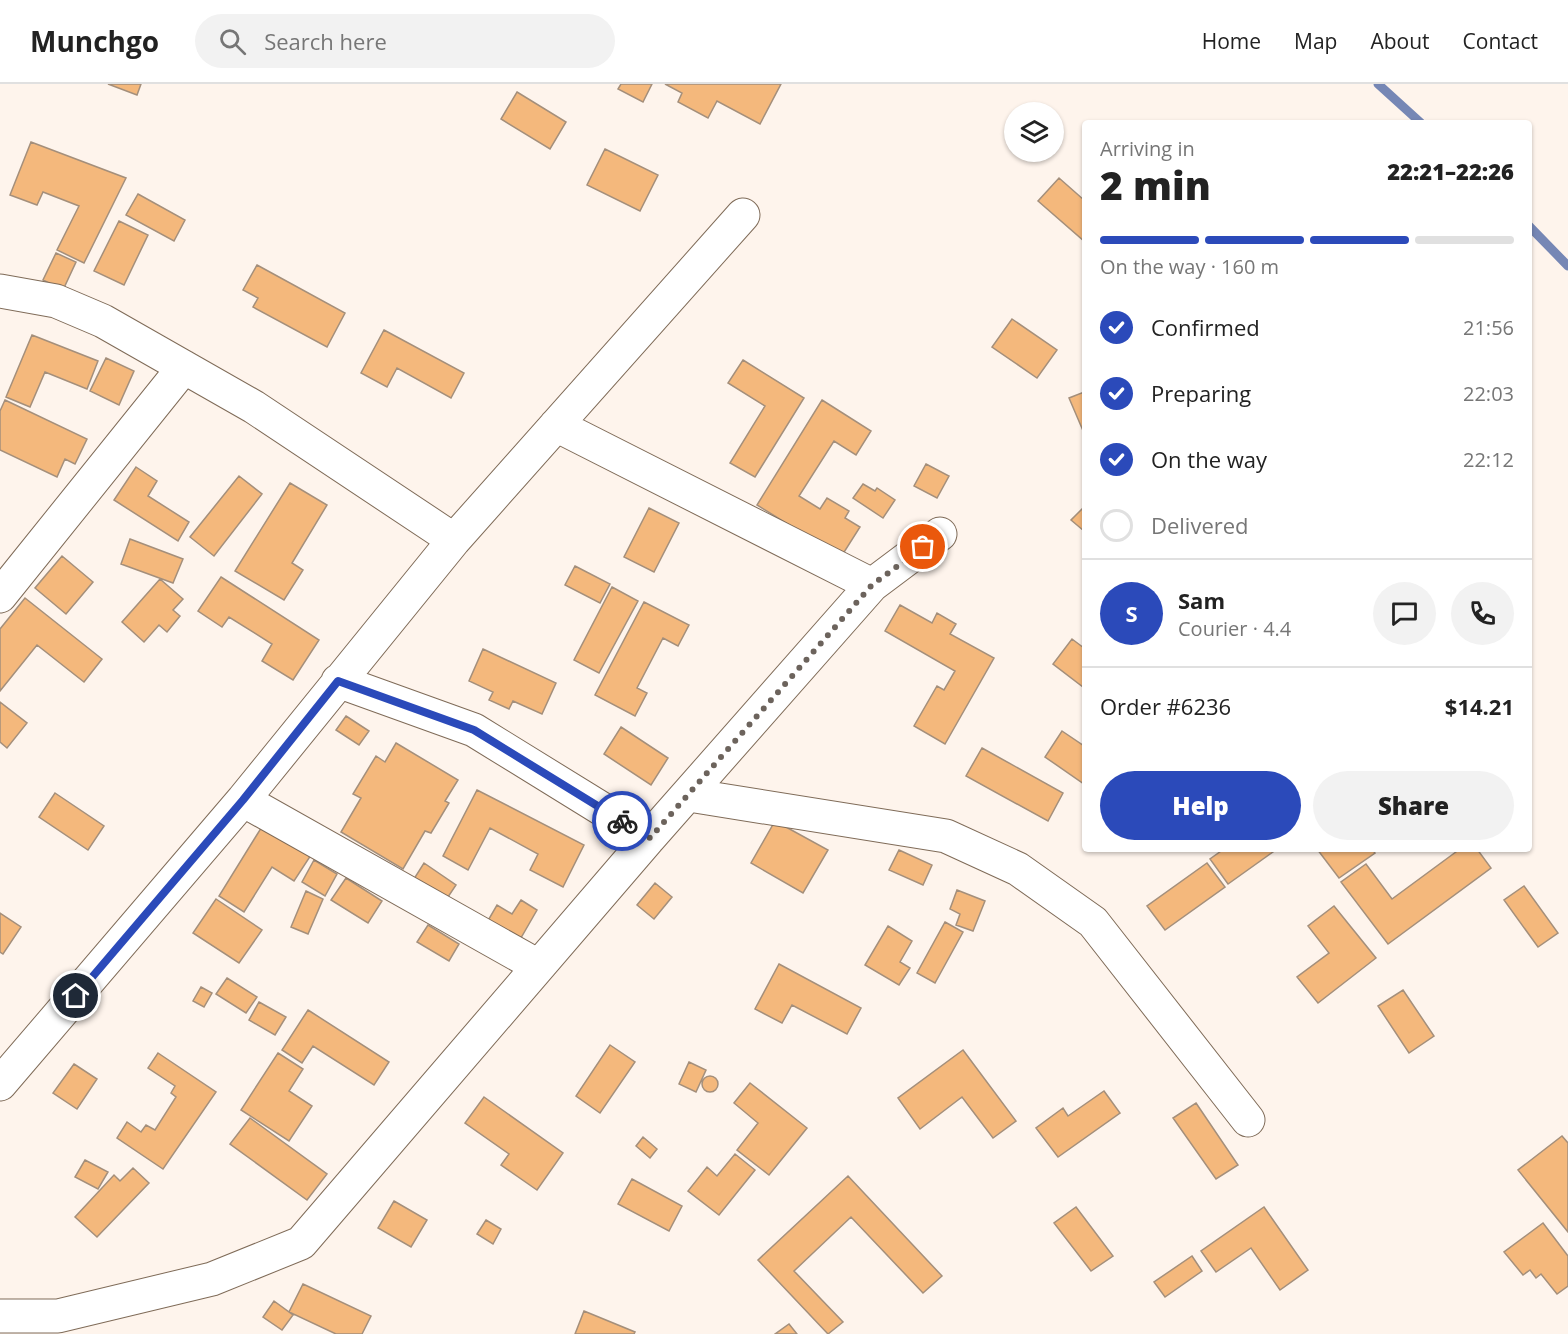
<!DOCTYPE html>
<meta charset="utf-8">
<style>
body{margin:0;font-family:"Open Sans",sans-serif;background:#f2f2f2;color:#222;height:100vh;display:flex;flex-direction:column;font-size:22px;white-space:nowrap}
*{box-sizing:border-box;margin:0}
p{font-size:20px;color:#767676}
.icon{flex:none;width:33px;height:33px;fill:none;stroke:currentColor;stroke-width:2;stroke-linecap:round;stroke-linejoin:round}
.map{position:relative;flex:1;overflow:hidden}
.drawer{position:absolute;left:1082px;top:36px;width:450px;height:732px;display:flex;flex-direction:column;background:#fff;border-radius:6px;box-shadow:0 2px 4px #0004}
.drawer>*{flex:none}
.fabs{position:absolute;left:1004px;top:18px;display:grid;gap:12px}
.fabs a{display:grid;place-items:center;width:60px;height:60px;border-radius:50%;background:#fff;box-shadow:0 2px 4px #0004;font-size:30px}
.pin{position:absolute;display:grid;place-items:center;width:51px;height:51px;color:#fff;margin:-26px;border:3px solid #fff;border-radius:50%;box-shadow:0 2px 6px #0007}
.courier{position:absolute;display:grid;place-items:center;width:60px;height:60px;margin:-30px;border:4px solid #2b4aba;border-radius:50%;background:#fff;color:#222;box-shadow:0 2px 8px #0007}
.headline em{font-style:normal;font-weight:800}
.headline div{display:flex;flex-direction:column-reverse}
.headline{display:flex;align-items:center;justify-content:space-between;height:102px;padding:0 18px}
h1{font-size:39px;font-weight:800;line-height:45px}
.bar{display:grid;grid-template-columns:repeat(4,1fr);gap:9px 6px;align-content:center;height:72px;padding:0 18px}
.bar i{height:8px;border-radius:4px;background:#e0e0e0}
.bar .active{background:#2b4aba}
.bar p{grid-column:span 4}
.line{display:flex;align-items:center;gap:15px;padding:0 18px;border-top:2px solid #e0e0e0}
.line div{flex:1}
.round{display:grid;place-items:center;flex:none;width:63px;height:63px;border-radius:32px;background:#f2f2f2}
ol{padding:0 18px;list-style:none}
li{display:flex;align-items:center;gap:18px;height:66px}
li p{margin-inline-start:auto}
li .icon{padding:6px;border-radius:50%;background:#2b4aba;color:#fff;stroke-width:4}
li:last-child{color:#767676}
li i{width:33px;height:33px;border:3px solid #e0e0e0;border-radius:50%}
.primary-button{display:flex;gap:12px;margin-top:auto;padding:12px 18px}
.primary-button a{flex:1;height:69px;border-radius:36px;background:#2b4aba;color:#fff;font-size:24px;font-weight:800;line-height:69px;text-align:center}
.primary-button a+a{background:#f2f2f2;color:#222}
header{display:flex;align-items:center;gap:36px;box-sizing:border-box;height:84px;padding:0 30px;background:#fff;border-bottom:2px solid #e0e0e0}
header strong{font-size:28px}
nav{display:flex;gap:33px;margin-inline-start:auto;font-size:21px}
.search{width:420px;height:54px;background:#f2f2f2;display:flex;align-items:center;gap:15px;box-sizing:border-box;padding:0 21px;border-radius:33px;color:#767676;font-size:22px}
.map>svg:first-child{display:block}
</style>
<header>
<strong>Munchgo</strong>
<div class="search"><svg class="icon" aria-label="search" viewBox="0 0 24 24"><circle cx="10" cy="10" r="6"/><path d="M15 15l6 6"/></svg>Search here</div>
<nav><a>Home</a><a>Map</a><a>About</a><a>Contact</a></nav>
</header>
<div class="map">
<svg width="1568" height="1250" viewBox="0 0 1568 1250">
<rect width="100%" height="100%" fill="#fef4ec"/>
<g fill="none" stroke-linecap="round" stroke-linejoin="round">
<path stroke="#7687b5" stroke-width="9" d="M1378,0L1421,39
M1528,141L1568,182"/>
</g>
<path fill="#f4b87c" stroke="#a48f7b" stroke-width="1.5" d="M108,0H141L137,11Z
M621,0H652L643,18L618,5Z
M665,0H781L760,40L717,17L708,34L678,18L682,9Z
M517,8L566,38L550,65L501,35Z
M31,58L126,94L84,179L57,166L79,122L43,108L37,121L10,111Z
M605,65L658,91L640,127L587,101Z
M1059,94L1084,116V157L1038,117Z
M138,110L185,136L174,157L126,131Z
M119,137L148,151L124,201L94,187Z
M56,169L76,178L63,206L43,196Z
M257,181L345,229L327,263L253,223L258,214L243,206Z
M1012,235L1057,266L1037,294L992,263Z
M384,246L464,289L451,314L397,284L387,303L361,289Z
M32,251L98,277L87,305L45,288L30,323L6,313Z
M106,274L134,287L119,321L90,307Z
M743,276L804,314L755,393L730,379L765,322L728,299Z
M1084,308V349L1069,314Z
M5,316L87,355L75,380L65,375L57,393L0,366V327Z
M822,316L871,347L856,371L834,357L799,412L820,425L827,414L849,427L845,434L860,443L841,473L757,421Z
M926,380L949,392L937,414L914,402Z
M136,383L157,397L148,412L189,438L178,457L114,416Z
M239,392L262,410L214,472L190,453Z
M290,399L327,421L292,479L303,486L284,516L235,487Z
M863,400L875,407L877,404L895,416L883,434L853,414Z
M1084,423V447L1071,436Z
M649,424L679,439L654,488L624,473Z
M130,455L183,475L173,499L121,480Z
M62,472L93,498L66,530L35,504Z
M575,482L610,500L600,519L565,501Z
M221,493L319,556L293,596L262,577L272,560L229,533L222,543L198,527Z
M160,495L183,515L173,526L180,532L167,548L159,541L144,558L122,538Z
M612,503L638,517L599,589L574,576Z
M25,514L102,575L84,598L37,561L0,607V545Z
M644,518L689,541L678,562L663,554L637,604L647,609L635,632L595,611Z
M900,521L932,539L937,529L956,540L950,550L994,574L945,660L914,642L937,602L944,606L955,587L885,547Z
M1072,555L1084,564L1083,603L1053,580Z
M483,565L556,599L542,630L513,617L509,625L489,616L493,608L469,597Z
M0,618L27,639L7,664L0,658Z
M346,632L369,647L359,661L336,646Z
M621,643L668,674L651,701L604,670Z
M1062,647L1084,662V700L1045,673Z
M396,659L458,696L445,717L449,719L431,749L425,747L403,785L341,748L361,714L353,710L376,672L385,678Z
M982,664L1063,709L1048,737L966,692Z
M477,706L584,761L563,803L530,786L538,770L490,744L468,786L443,772Z
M55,709L104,742L88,766L39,733Z
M775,737L828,766L803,809L751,779Z
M263,741L311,771L294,797L272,783L244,828L219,812Z
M1224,765H1277L1228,800L1210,775Z
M1317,765H1372L1375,769L1339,794Z
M1460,765H1477L1491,784L1388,860L1341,798L1366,780L1392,815Z
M899,766L932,781L923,801L889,786Z
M314,776L337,790L325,812L302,798Z
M424,779L456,801L444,819L412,798Z
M1207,779L1225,803L1165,846L1147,822Z
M346,794L382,817L368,839L331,816Z
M655,799L672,813L654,835L637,821Z
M1524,802L1558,849L1538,863L1504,816Z
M957,806L985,817L973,847L956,841L960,830L950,825Z
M306,807L323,815L308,850L291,843Z
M216,815L262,846L239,879L193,849Z
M521,816L537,826L518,859L486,840L497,821L512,830Z
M1334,822L1376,874L1318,919L1297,893L1329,869L1308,842Z
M0,829L21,843L3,870L0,868Z
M945,838L963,848L935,899L917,889Z
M428,841L459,860L449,877L417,858Z
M888,842L912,857L900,878L910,884L899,901L865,881Z
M779,880L861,924L847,950L792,921L782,939L755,925Z
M227,894L257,913L246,929L216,910Z
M201,903L212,909L204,923L193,917Z
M1403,906L1434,952L1409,969L1378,922Z
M259,918L286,933L275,951L249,936Z
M308,926L389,978L374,1001L313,962L302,979L282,966Z
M610,961L635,978L600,1029L576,1012Z
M963,966L1016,1037L993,1054L962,1013L920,1045L898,1014Z
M158,969L216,1008L163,1085L117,1054L127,1038L141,1048L146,1041L155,1046L176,1013L171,1009L175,1002L148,984Z
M278,969L303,985L289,1007L312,1022L289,1057L241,1026Z
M689,978L706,986L696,1008L679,1000Z
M74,980L97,995L77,1025L53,1009Z
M702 1000a8 8 0 1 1 16 0a8 8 0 1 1-16 0Z
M750,999L807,1044L769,1091L737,1066L758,1039L734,1019Z
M1104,1007L1120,1029L1058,1073L1036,1044L1063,1024L1068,1032Z
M484,1013L563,1069L537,1106L501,1081L509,1070L465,1039Z
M1196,1019L1238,1081L1216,1095L1173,1034Z
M250,1034L327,1090L307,1116L230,1060Z
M1562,1052L1568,1059V1148L1518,1086Z
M643,1053L657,1065L650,1074L636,1062Z
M735,1070L755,1086L719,1131L688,1107L707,1083L717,1092Z
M85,1076L108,1088L98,1105L75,1093Z
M133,1084L149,1099L97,1153L75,1133L114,1091L120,1097Z
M848,1092L942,1192L923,1209L851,1133L794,1187L843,1238L828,1250L758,1176Z
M632,1095L682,1122L669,1147L618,1120Z
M394,1117L427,1136L411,1163L378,1144Z
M1076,1123L1113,1172L1091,1187L1054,1139Z
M1264,1123L1308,1186L1280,1206L1251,1164L1216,1188L1201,1167Z
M486,1136L501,1145L493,1160L477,1150Z
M1543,1139L1568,1172V1202L1557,1210L1541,1190L1536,1194L1530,1186L1523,1191L1504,1168Z
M1192,1172L1202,1187L1165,1213L1154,1198Z
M303,1200L371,1232L362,1250H336L289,1228Z
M274,1217L293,1231L282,1246L263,1233Z
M584,1227L635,1248L634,1250H575Z
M789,1240L797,1250H775Z"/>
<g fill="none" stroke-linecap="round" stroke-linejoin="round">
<defs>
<path id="minor" d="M0,207L56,217L103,237L254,323L454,456
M556,341L872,501
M0,512L184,283
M338,597L474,646L649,754
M689,711L946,752L1018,785L1093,838L1248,1036
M243,716L538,882
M0,1000L243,716L454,456L743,131
M0,1232H58L212,1195L301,1159L649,754L872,501L940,450"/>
</defs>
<use href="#minor" stroke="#7f6b58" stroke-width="35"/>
<use href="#minor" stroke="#fff" stroke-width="33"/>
</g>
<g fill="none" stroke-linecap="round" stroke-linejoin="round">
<path stroke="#6c635c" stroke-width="6" stroke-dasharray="0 10.8" d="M622,737L650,754L872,501L923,463"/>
<path stroke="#2b4aba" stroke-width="8" d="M76,912L243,716L338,597L474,646L622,737"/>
</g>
</svg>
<div class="fabs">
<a><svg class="icon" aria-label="layers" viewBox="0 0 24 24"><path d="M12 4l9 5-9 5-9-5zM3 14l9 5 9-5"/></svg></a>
</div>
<div class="pin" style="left:923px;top:463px;background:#ea580c"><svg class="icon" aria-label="bag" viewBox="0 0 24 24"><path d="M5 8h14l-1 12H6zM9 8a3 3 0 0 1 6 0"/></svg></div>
<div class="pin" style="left:76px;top:912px;background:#1f2937"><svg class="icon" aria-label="home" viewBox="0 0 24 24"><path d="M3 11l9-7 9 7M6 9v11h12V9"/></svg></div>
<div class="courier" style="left:622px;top:737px"><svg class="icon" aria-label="bike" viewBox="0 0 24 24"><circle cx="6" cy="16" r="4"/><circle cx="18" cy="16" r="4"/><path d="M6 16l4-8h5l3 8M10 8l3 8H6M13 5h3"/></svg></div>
<section class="drawer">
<div class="headline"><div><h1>2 min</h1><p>Arriving in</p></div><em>22:21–22:26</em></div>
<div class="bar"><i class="active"></i><i class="active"></i><i class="active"></i><i></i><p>On the way · 160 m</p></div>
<ol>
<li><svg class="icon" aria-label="check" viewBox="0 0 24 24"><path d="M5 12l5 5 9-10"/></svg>Confirmed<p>21:56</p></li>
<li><svg class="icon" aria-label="check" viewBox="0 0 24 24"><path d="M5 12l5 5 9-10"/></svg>Preparing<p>22:03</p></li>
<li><svg class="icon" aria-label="check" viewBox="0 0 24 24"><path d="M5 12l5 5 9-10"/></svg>On the way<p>22:12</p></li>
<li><i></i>Delivered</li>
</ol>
<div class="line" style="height:108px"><b class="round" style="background:#2b4aba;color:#fff">S</b><div><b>Sam</b><p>Courier · 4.4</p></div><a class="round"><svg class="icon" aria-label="chat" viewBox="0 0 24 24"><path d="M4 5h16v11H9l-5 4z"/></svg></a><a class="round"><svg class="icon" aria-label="phone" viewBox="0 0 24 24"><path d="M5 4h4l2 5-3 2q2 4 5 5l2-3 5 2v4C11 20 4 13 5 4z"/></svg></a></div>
<div class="line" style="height:78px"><div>Order #6236</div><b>$14.21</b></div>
<div class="primary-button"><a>Help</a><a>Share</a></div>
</section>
</div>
